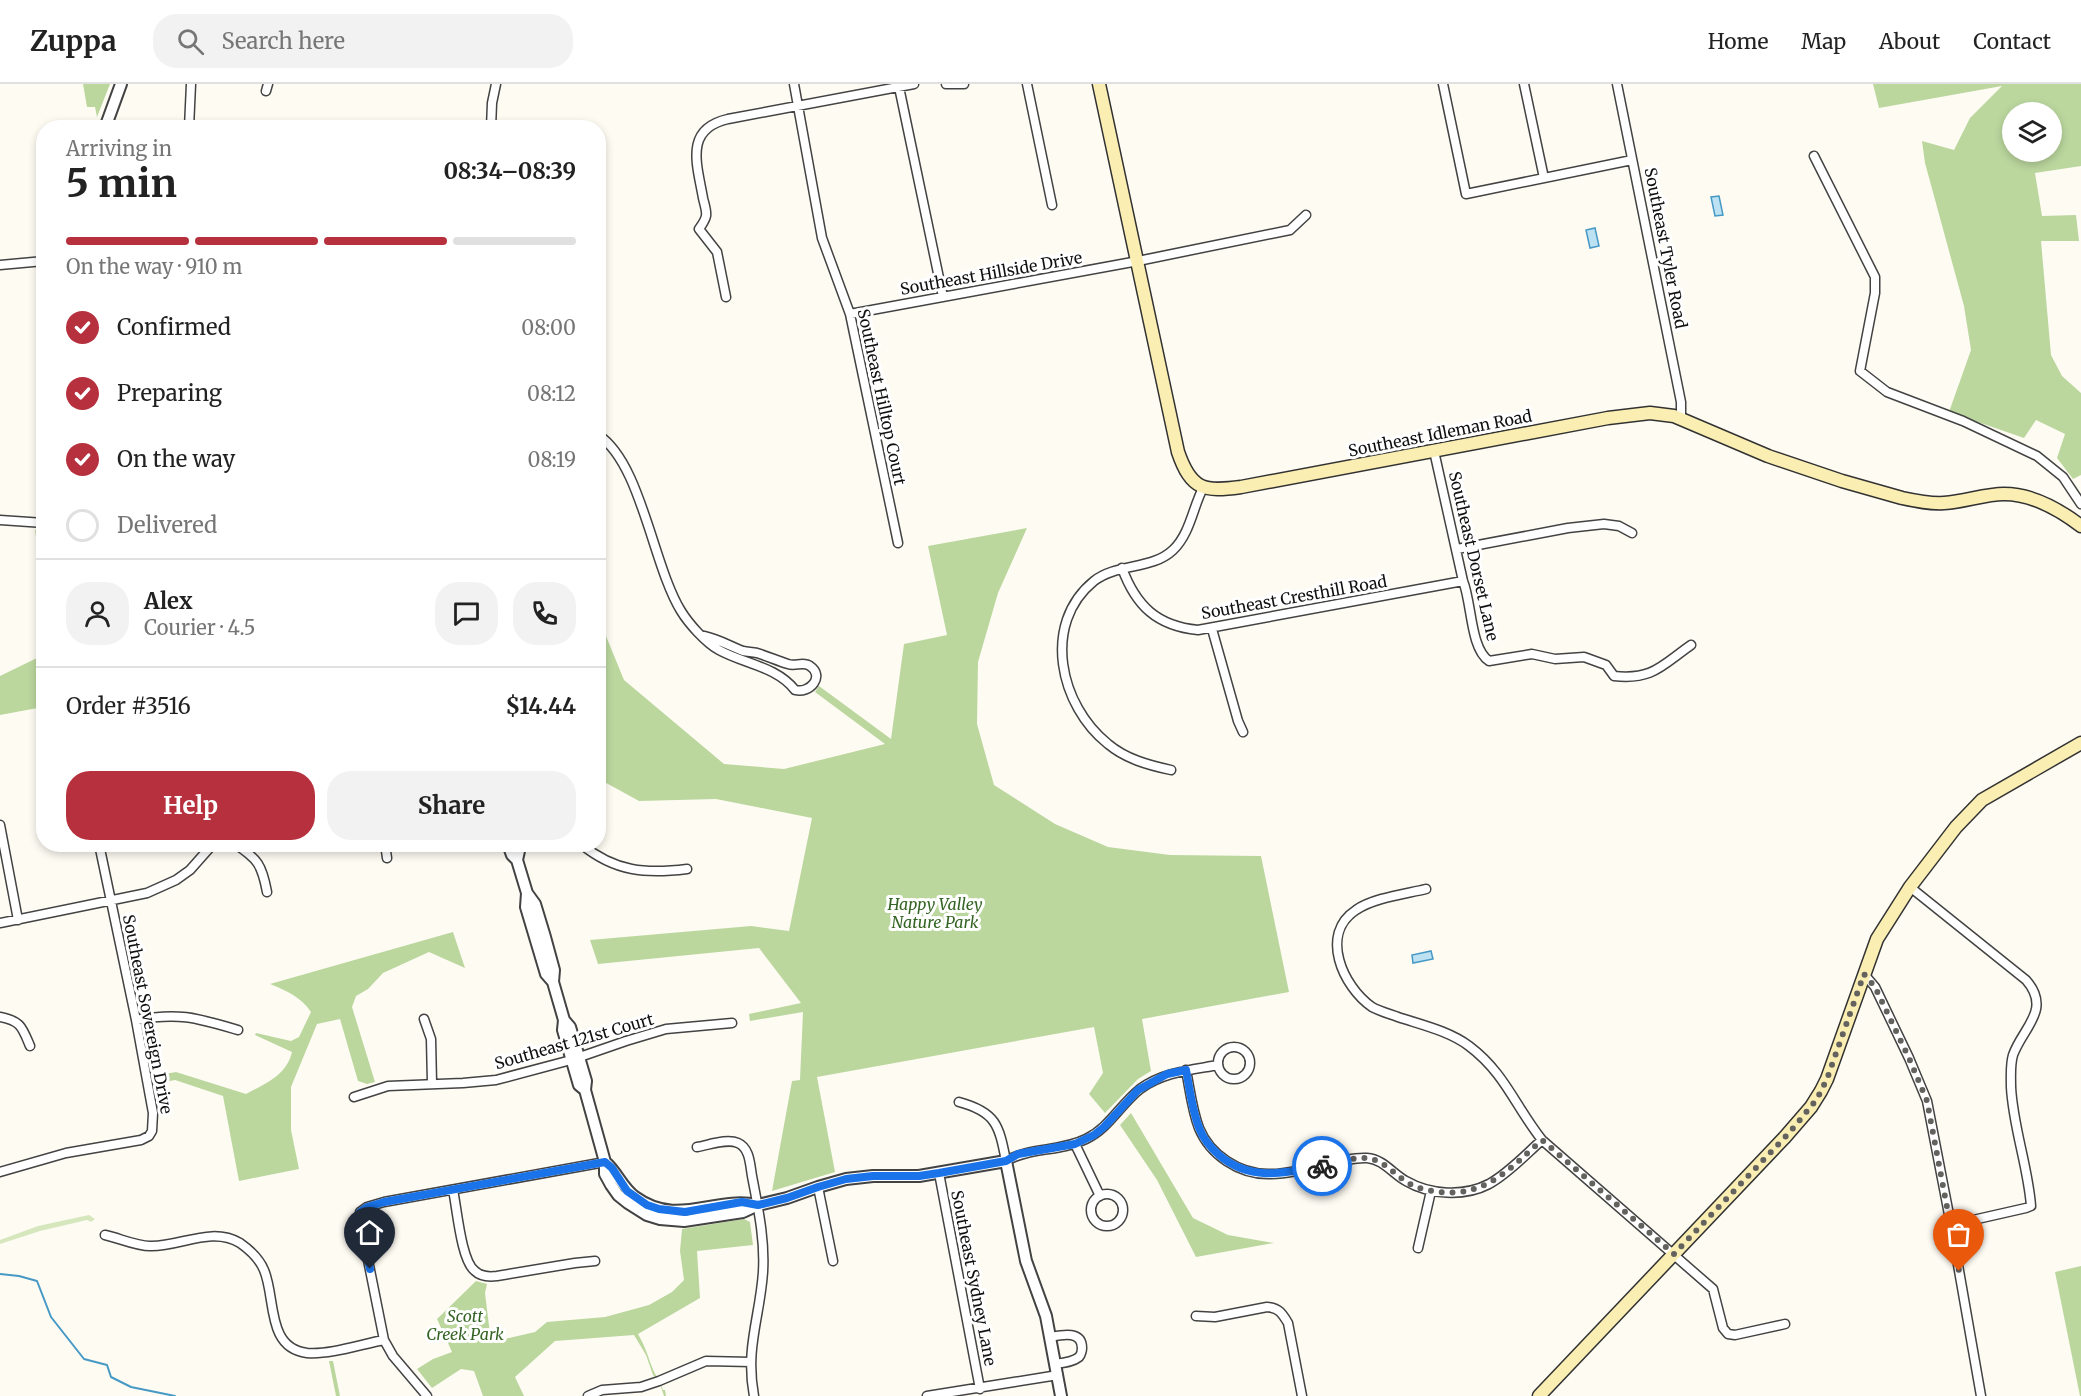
<!DOCTYPE html>
<meta charset="utf-8">
<style>
body{margin:0;font-family:Merriweather,serif;background:#f2f2f2;color:#222;height:100vh;display:flex;flex-direction:column;font-size:22px;white-space:nowrap}
*{box-sizing:border-box;margin:0}
p{font-size:20px;color:#767676}
.icon{flex:none;width:33px;height:33px;fill:none;stroke:currentColor;stroke-width:2;stroke-linecap:round;stroke-linejoin:round}
.map{position:relative;flex:1;overflow:hidden}
.side{position:absolute;left:36px;top:36px;width:570px;height:732px;display:flex;flex-direction:column;background:#fff;border-radius:24px;box-shadow:0 3px 9px #0003}
.side>*{flex:none}
.buttons{position:absolute;left:2002px;top:18px;display:grid;gap:12px}
.buttons a{display:grid;place-items:center;width:60px;height:60px;border-radius:50%;background:#fff;box-shadow:0 3px 9px #0003;font-size:30px}
.pin{position:absolute;display:grid;place-items:center;width:51px;height:51px;color:#fff;margin:-62px -26px;border-radius:50% 50% 50% 0;rotate:-45deg;box-shadow:0 0 6px #0007}
.pin .icon{rotate:45deg}
.courier{position:absolute;display:grid;place-items:center;width:60px;height:60px;margin:-30px;border:4px solid #1a73e8;border-radius:50%;background:#fff;color:#222;box-shadow:0 2px 8px #0007}
.headline em{font-style:normal;font-weight:700}
.headline div{display:flex;flex-direction:column-reverse}
.headline{display:flex;align-items:center;justify-content:space-between;height:102px;padding:0 30px}
h1{font-size:39px;font-weight:700;line-height:45px}
.bar{display:grid;grid-template-columns:repeat(4,1fr);gap:9px 6px;align-content:center;height:72px;padding:0 30px}
.bar i{height:8px;border-radius:4px;background:#e0e0e0}
.bar .on{background:#b7303e}
.bar p{grid-column:span 4}
.line{display:flex;align-items:center;gap:15px;padding:0 30px;border-top:2px solid #e0e0e0}
.line div{flex:1}
.round{display:grid;place-items:center;flex:none;width:63px;height:63px;border-radius:24px;background:#f2f2f2}
ol{padding:0 30px;list-style:none}
li{display:flex;align-items:center;gap:18px;height:66px}
li p{margin-inline-start:auto}
li .icon{padding:6px;border-radius:50%;background:#b7303e;color:#fff;stroke-width:4}
li:last-child{color:#767676}
li i{width:33px;height:33px;border:3px solid #e0e0e0;border-radius:50%}
.button{display:flex;gap:12px;margin-top:auto;padding:12px 30px}
.button a{flex:1;height:69px;border-radius:24px;background:#b7303e;color:#fff;font-size:24px;font-weight:700;line-height:69px;text-align:center}
.button a+a{background:#f2f2f2;color:#222}
header{display:flex;align-items:center;gap:36px;box-sizing:border-box;height:84px;padding:0 30px;background:#fff;border-bottom:2px solid #e0e0e0}
header strong{font-size:28px}
nav{display:flex;gap:33px;margin-inline-start:auto;font-size:21px}
.search{width:420px;height:54px;background:#f2f2f2;display:flex;align-items:center;gap:15px;box-sizing:border-box;padding:0 21px;border-radius:24px;color:#767676;font-size:22px}
.map>svg:first-child{display:block}
</style>
<header>
<strong>Zuppa</strong>
<div class="search"><svg class="icon" aria-label="search" viewBox="0 0 24 24"><circle cx="10" cy="10" r="6"/><path d="M15 15l6 6"/></svg>Search here</div>
<nav><a>Home</a><a>Map</a><a>About</a><a>Contact</a></nav>
</header>
<div class="map">
<svg width="2081" height="1312" viewBox="0 0 2081 1312">
<rect width="100%" height="100%" fill="#fefbf3"/>
<path fill="#d6e7be" d="M89,1131L95,1135L91,1138L87,1136L40,1147L0,1160V1156L38,1142Z"/>
<path fill="#bbd79e" fill-rule="evenodd" d="M83,0H110L97,33L95,23H87Z
M1873,0H2081V82L2035,89L2042,132L2076,131L2079,157H2041L2051,271L2062,292L2081,309V391L2073,395L2057,374L2065,350L2036,336L2024,354L1949,328L1971,266L1964,222L1925,79L1922,57L1954,66L1970,34L2002,2L1879,24ZM2013,28H2052V68H2013Z
M1027,444L998,509L978,578L977,640L994,701L1055,740L1108,763L1170,771L1261,772L1289,908L1142,935L1151,987L1138,995L1105,1029L1089,1010L1103,989L1094,943L817,993L835,1088L772,1107L792,997L800,996L803,928L750,937L749,930L801,919L759,864L598,880L590,856L751,842L789,847L812,734L716,715L639,717L599,695V535L624,596L724,680L784,685L885,660L815,608L819,602L891,655L904,560L947,551L928,462Z
M35,446L43,447V506Z
M43,571V623L0,631V592Z
M453,848L465,884L429,868L383,889L368,905L356,912L352,923L375,998L367,1000L358,997L340,935L317,940L291,1003V1046L299,1085L239,1097L223,1012L175,996L155,1000L154,992L176,988L246,1010C265,1000 287,991 292,968L255,951L256,949L291,957L299,953L311,928C301,913 287,907 270,900Z
M1131,1029L1193,1134L1228,1151L1274,1159L1196,1173L1157,1096L1120,1041Z
M744,1135L750,1138L753,1161L697,1167L700,1214L638,1250C646,1264 647,1270 652,1283C655,1291 660,1297 663,1306H665L666,1312H664L659,1297L653,1291L646,1271L634,1251L555,1257L515,1293L524,1312H483L474,1287L461,1285L432,1304L417,1285L433,1275L452,1268L437,1235L476,1197L487,1200L485,1209L491,1258L535,1248L547,1238L605,1233L649,1221L672,1208L684,1196L680,1167L682,1145Z
M2081,1182V1312H2080L2055,1188Z
M329,1277H333L340,1312H336Z"/>
<path fill="#bbe1f2" stroke="#4699c5" stroke-width="1.5" d="M1719,112L1723,131L1715,132L1711,113Z
M1595,144L1599,162L1590,164L1586,146Z
M1431,867L1433,875L1413,879L1412,871Z"/>
<g fill="none" stroke-linecap="round" stroke-linejoin="round">
<path stroke="#4699c5" stroke-width="2" d="M0,1190L19,1192L37,1197L51,1233L84,1275L107,1281L111,1293L131,1303L175,1312"/>
<defs>
<path id="minor" d="M794,0L822,154L850,230L898,459
M946,0H964
M1027,0L1052,121
M1443,0L1466,110L1632,76
M1524,0L1544,94
M1617,0L1681,318V334
M899,3L943,213
M266,7L268,0
M189,44L191,0
M491,44L492,19L496,0
M1814,72L1875,193V209L1860,287L1887,308L1963,337L2037,372L2063,393L2081,420
M0,181L44,177
M726,213L717,168L699,145C701,142 705,137 706,132C707,127 704,119 703,114C697,80 684,45 728,35L914,0
M850,230L1138,177L1290,146L1306,131
M598,351C641,378 653,482 681,527C689,540 706,559 719,566C744,580 776,582 795,606C810,610 825,592 810,582C803,577 795,583 788,580C778,577 767,572 757,569C752,568 748,568 743,567C730,562 718,555 704,552
M1434,367L1463,497C1472,519 1470,564 1489,577L1532,570L1555,575L1584,573L1606,581L1614,592C1653,596 1661,582 1691,561
M0,436L44,439
M1457,465L1568,444L1604,440L1619,442L1632,449
M1122,484C1136,522 1157,542 1198,546L1463,497
M1212,545L1238,637L1243,648
M1171,686C1148,681 1126,675 1108,660C1060,622 1041,540 1094,497C1117,479 1152,486 1173,466C1190,450 1193,423 1203,404
M0,741L18,836
M235,760C258,775 262,781 267,808
M385,760L387,774
M581,760C615,788 646,790 687,785
M1910,803L2026,896C2052,926 2023,943 2013,971C2010,981 2011,992 2011,1003C2013,1043 2028,1082 2031,1122L2026,1124L1951,1141
M1426,805C1405,810 1373,814 1356,826C1319,850 1343,903 1372,923C1379,927 1390,930 1398,933C1422,941 1449,947 1469,962C1505,989 1515,1022 1542,1056L1713,1205L1723,1244L1728,1250L1735,1251L1785,1240
M0,839L147,809L176,796L190,786L213,760
M1864,890L1875,903L1909,974L1927,1017L1951,1141L1981,1312
M0,933C21,937 22,943 30,962
M424,935L431,955L432,999
M136,936C179,928 197,934 238,946
M1218 979a16 16 0 1 1 32 0a16 16 0 1 1-32 0Z
M1186,986C1190,1006 1192,1026 1199,1044C1210,1071 1239,1090 1268,1090C1281,1091 1295,1087 1308,1085C1327,1081 1348,1073 1367,1074C1383,1075 1393,1090 1406,1097C1430,1111 1464,1113 1489,1100C1509,1089 1526,1070 1542,1056
M354,1013L388,1002L463,999L496,996L571,976L626,957L666,945L732,939
M959,1018C996,1028 999,1041 1006,1077C1030,1063 1060,1068 1086,1055C1109,1044 1120,1021 1140,1005C1163,988 1191,986 1218,981
M1075,1060L1100,1112
M697,1063C709,1061 727,1054 738,1059C750,1064 750,1081 752,1092C758,1124 765,1155 763,1188C760,1233 745,1264 754,1312
M0,1088L66,1069L141,1056L149,1052L152,1047L153,1029L136,936L99,760
M939,1089L980,1305
M818,1103L833,1177
M453,1106C457,1124 461,1177 475,1187C481,1193 489,1193 497,1192L575,1179L595,1177
M1091 1126a16 16 0 1 1 32 0a16 16 0 1 1-32 0Z
M105,1151C119,1154 136,1162 150,1162C180,1163 211,1142 240,1159C250,1166 259,1174 264,1186C276,1214 266,1264 307,1269C330,1271 362,1260 384,1256
M1418,1164L1431,1107
M1196,1232L1215,1233L1267,1223C1279,1224 1282,1229 1288,1239L1302,1312
M1050,1253C1061,1251 1082,1246 1082,1264C1082,1266 1081,1271 1079,1273C1073,1278 1063,1279 1055,1280
M427,1312L393,1272L384,1256L362,1146L360,1128L367,1123L384,1118L605,1078
M588,1312L602,1306L641,1303L659,1297L706,1277L751,1278
M927,1312L1058,1291"/>
<path id="tertiary" d="M105,44L121,0
M508,760L512,771L517,776L527,809L535,820L545,853L554,886L553,898L564,936L563,946L579,1001L585,1006
M517,760L519,767L517,776
M527,809L526,823L546,890L553,898
M564,936L570,943L586,997L585,1006L605,1078V1090L611,1101L618,1111L628,1119L647,1131L660,1135L684,1137L743,1128L758,1121L787,1114L818,1103L846,1095L873,1092H919L1006,1077L1026,1177L1046,1232L1061,1312
M605,1078C617,1088 622,1104 635,1113C677,1144 714,1112 757,1121"/>
<path id="secondary" d="M1099,0L1178,368C1191,406 1204,408 1241,403L1608,334L1650,329L1674,332L1768,372L1842,397L1902,414C1916,417 1930,420 1944,419C1965,418 1984,410 2004,410C2032,410 2060,426 2081,442
M1539,1312L1785,1053L1811,1023L1821,1007L1827,995L1877,855L1910,803L1956,743L1982,716L2081,659"/>
</defs>
<use href="#minor" stroke="#434343" stroke-width="11"/>
<use href="#tertiary" stroke="#434343" stroke-width="14"/>
<use href="#secondary" stroke="#323232" stroke-width="15"/>
<use href="#minor" stroke="#fff" stroke-width="8"/>
<use href="#tertiary" stroke="#fff" stroke-width="10"/>
<use href="#secondary" stroke="#faeeb3" stroke-width="12"/>
</g>
<g fill="none" stroke-linecap="round" stroke-linejoin="round">
<path stroke="#63625f" stroke-width="6" stroke-dasharray="0 10.8" d="M1322,1082C1336,1079 1353,1073 1367,1074C1385,1076 1395,1092 1410,1100C1419,1105 1430,1107 1440,1108C1487,1113 1511,1083 1542,1056L1674,1170L1790,1048L1817,1015L1827,995L1864,890L1875,903L1909,974L1927,1017L1959,1187"/>
<path stroke="#1a73e8" stroke-width="8" d="M370,1185L362,1146L360,1128L367,1123L384,1118L605,1078L612,1084L627,1107L647,1121L659,1125L685,1128L742,1118L758,1121L787,1114L818,1103L846,1095L873,1092H919L939,1089L1006,1077L1018,1070L1075,1060L1094,1051L1104,1043L1138,1006L1167,990L1186,986C1190,1006 1192,1027 1200,1046C1204,1056 1211,1064 1219,1071C1250,1098 1286,1089 1322,1082"/>
</g>
<g text-anchor="middle" dominant-baseline="central" stroke-width="6" stroke-linejoin="round" paint-order="stroke">
<g font-size="16" fill="#101010" stroke="#fff">
<text transform="translate(1666 164) rotate(79)">Southeast Tyler Road</text>
<text transform="translate(991 189) rotate(-10)">Southeast Hillside Drive</text>
<text transform="translate(882 313) rotate(78)">Southeast Hilltop Court</text>
<text transform="translate(1440 349) rotate(-11)">Southeast Idleman Road</text>
<text transform="translate(1474 472) rotate(77)">Southeast Dorset Lane</text>
<text transform="translate(1294 513) rotate(-10)">Southeast Cresthill Road</text>
<text transform="translate(148 930) rotate(79)">Southeast Sovereign Drive</text>
<text transform="translate(574 957) rotate(-16)">Southeast 121st Court</text>
<text transform="translate(974 1194) rotate(79)">Southeast Sydney Lane</text>
</g>
<g font-size="16" font-style="italic" fill="#346423" stroke="#fff">
<text x="935" y="820">Happy Valley<tspan x="935" dy="18">Nature Park</tspan></text>
<text x="465" y="1232">Scott<tspan x="465" dy="18">Creek Park</tspan></text>
</g>
</g>
</svg>
<div class="buttons">
<a><svg class="icon" aria-label="layers" viewBox="0 0 24 24"><path d="M12 4l9 5-9 5-9-5zM3 14l9 5 9-5"/></svg></a>
</div>
<div class="pin" style="left:1959px;top:1187px;background:#ea580c"><svg class="icon" aria-label="bag" viewBox="0 0 24 24"><path d="M5 8h14l-1 12H6zM9 8a3 3 0 0 1 6 0"/></svg></div>
<div class="pin" style="left:370px;top:1185px;background:#1f2937"><svg class="icon" aria-label="home" viewBox="0 0 24 24"><path d="M3 11l9-7 9 7M6 9v11h12V9"/></svg></div>
<div class="courier" style="left:1322px;top:1082px"><svg class="icon" aria-label="bike" viewBox="0 0 24 24"><circle cx="6" cy="16" r="4"/><circle cx="18" cy="16" r="4"/><path d="M6 16l4-8h5l3 8M10 8l3 8H6M13 5h3"/></svg></div>
<section class="side">
<div class="headline"><div><h1>5 min</h1><p>Arriving in</p></div><em>08:34–08:39</em></div>
<div class="bar"><i class="on"></i><i class="on"></i><i class="on"></i><i></i><p>On the way · 910 m</p></div>
<ol>
<li><svg class="icon" aria-label="check" viewBox="0 0 24 24"><path d="M5 12l5 5 9-10"/></svg>Confirmed<p>08:00</p></li>
<li><svg class="icon" aria-label="check" viewBox="0 0 24 24"><path d="M5 12l5 5 9-10"/></svg>Preparing<p>08:12</p></li>
<li><svg class="icon" aria-label="check" viewBox="0 0 24 24"><path d="M5 12l5 5 9-10"/></svg>On the way<p>08:19</p></li>
<li><i></i>Delivered</li>
</ol>
<div class="line" style="height:108px"><a class="round"><svg class="icon" aria-label="person" viewBox="0 0 24 24"><circle cx="12" cy="8" r="4"/><path d="M4 21q1-7 8-7t8 7"/></svg></a><div><b>Alex</b><p>Courier · 4.5</p></div><a class="round"><svg class="icon" aria-label="chat" viewBox="0 0 24 24"><path d="M4 5h16v11H9l-5 4z"/></svg></a><a class="round"><svg class="icon" aria-label="phone" viewBox="0 0 24 24"><path d="M5 4h4l2 5-3 2q2 4 5 5l2-3 5 2v4C11 20 4 13 5 4z"/></svg></a></div>
<div class="line" style="height:78px"><div>Order #3516</div><b>$14.44</b></div>
<div class="button"><a>Help</a><a>Share</a></div>
</section>
</div>
